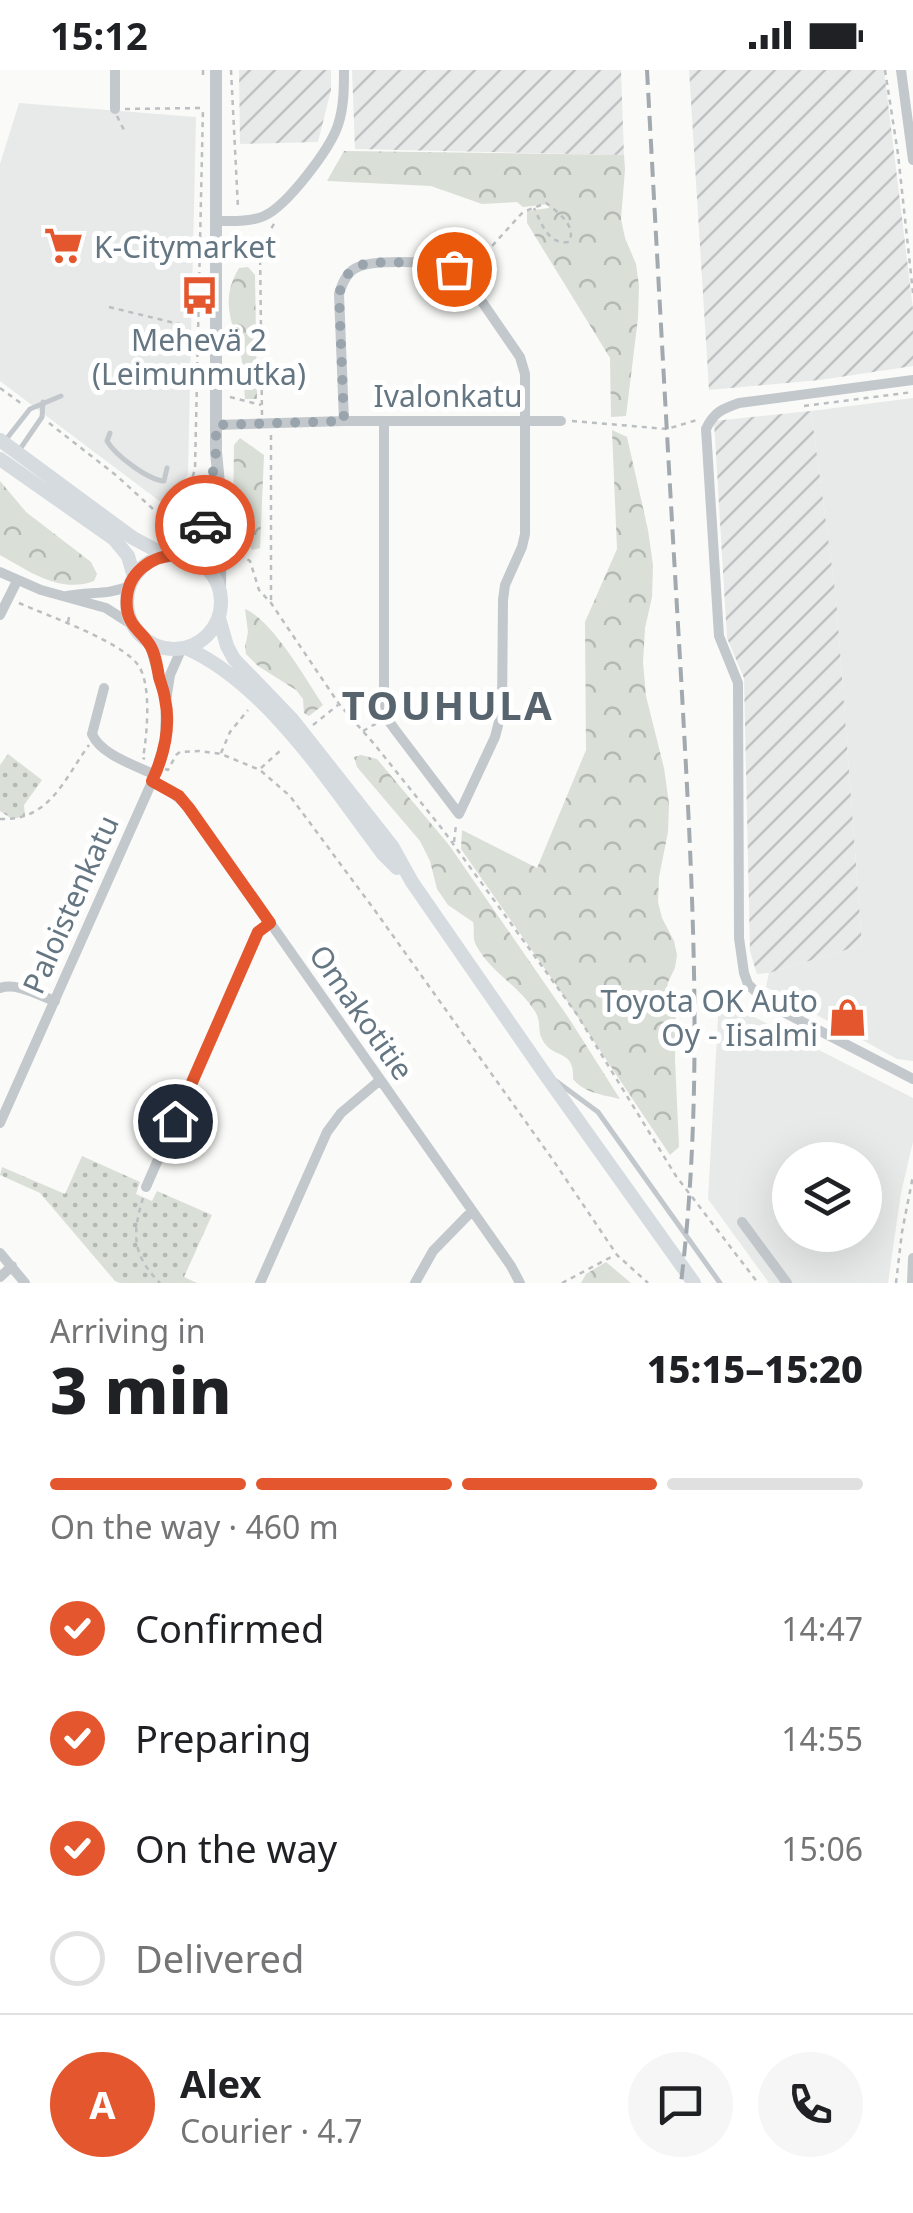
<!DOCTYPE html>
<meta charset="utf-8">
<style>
body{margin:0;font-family:"Noto Sans",sans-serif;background:#f6f6f6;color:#202124;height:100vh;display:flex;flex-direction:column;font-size:38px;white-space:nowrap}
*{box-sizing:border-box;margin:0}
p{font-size:32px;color:#757577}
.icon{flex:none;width:55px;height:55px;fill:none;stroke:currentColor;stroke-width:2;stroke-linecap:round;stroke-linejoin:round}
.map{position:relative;height:1213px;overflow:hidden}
.panel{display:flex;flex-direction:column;background:#fff;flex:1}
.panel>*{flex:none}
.controls{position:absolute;left:772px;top:1072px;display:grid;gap:20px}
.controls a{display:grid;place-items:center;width:110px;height:110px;border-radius:50%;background:#fff;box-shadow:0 10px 40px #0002;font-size:50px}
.pin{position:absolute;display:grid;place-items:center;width:85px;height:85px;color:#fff;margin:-42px;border:5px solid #fff;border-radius:50%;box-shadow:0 2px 10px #0007}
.courier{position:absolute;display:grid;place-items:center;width:100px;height:100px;margin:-50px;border:8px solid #e4572e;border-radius:50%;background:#fff;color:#222;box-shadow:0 2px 12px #0007}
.summary em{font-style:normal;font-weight:800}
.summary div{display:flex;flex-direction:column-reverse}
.summary{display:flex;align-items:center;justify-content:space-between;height:170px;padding:0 50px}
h1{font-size:65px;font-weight:800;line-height:75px}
.bar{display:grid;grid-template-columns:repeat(4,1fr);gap:15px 10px;align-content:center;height:120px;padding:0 50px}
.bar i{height:12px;border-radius:8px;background:#e0e0e0}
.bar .current{background:#e4572e}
.bar p{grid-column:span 4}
.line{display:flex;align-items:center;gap:25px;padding:0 50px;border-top:2px solid #e0e0e0}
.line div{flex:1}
.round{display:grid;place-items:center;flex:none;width:105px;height:105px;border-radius:52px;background:#f6f6f6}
ol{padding:0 50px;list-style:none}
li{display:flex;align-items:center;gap:30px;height:110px}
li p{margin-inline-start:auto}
li .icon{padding:10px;border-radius:50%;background:#e4572e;color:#fff;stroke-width:4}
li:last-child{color:#757577}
li i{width:55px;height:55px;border:5px solid #e0e0e0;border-radius:50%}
.status{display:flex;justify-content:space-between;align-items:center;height:70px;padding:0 50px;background:#fff;direction:ltr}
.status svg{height:28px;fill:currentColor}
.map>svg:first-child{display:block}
</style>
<div class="status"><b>15:12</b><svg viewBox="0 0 49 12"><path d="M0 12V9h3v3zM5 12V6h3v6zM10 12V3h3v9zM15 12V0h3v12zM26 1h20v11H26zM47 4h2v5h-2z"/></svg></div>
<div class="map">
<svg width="913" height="1213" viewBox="0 0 913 1213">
<defs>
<pattern id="industrial-furrows" width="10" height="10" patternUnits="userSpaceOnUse" patternTransform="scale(2.5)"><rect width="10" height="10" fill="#e8e9e9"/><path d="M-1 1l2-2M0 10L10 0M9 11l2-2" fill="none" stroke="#c0c1c2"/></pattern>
<pattern id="green-dots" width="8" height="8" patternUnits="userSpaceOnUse" patternTransform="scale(2.5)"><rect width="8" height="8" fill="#dadfd7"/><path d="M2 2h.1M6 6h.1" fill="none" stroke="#b4b9b4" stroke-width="1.8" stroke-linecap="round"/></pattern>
<pattern id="forest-crowns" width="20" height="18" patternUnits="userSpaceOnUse" patternTransform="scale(2.5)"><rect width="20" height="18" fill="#dadfd7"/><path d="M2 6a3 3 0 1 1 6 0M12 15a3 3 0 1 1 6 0" fill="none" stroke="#b4b9b4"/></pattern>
</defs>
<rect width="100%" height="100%" fill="#fafaf8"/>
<path fill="#e8e9e9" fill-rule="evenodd" d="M19,33L196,47L188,404L166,436L0,311V94Z
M913,328V991L897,989L766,917L769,903L862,875L836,527L811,341Z
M719,929L913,1028V1072L901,1123L888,1213H769L708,1129ZM790,1090H865V1165H790Z"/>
<path fill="url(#industrial-furrows)" d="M239,0H331V20L318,72L240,74Z
M352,0H621L624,85L355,79Z
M689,0H884L913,239V296L820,310L709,320Z
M811,341L836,527L862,875L769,903L757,904L750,881L744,608L727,568L714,351Z"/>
<path fill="url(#green-dots)" d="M8,684L42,710L24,735L25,746L12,749L0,741V695Z
M82,1086L140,1112L136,1124L152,1131L157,1121L212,1145L184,1207L197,1213H120L115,1211L40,1123L0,1105L2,1097L65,1124Z"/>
<path fill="url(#forest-crowns)" d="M344,81L624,85L625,99L621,149L625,168L636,194L639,216L638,248L626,346L611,347L610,288L527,153V141L549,138V134L523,137L517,132L482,134L431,116L327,111Z
M248,197L255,205L257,329H245C244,319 244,308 243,297C238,258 216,237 239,198Z
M612,360L627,367L648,460L653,495L652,527L645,558L643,592L646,626L664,698L669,734L668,762L659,807L658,832L662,848L674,871L677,885L675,898L668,912L666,924L673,935L676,950L675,989L679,1077L670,1085L559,919L461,779L462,760L537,798L586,680L585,552L617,479Z
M240,368L264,385L260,478L252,480L233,448L234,375Z
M0,411L26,442L91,492L97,504L94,511C60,524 29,501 0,485Z
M245,539C273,551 305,608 323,635L309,646L304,643L303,629L296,620L258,596L246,584L245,577L248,562Z
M361,685L377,689L449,775L570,950L620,1029C604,1025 584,1023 573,1009C575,978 552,990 542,969C537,959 542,951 534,940C518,915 489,901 476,875C472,867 475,861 473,852L448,835L437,819L430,791L420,771L357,697L354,687Z
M606,1192L631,1213H581L586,1204Z"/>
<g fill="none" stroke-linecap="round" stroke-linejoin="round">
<path stroke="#bbbfc2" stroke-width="2.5" stroke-dasharray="5 5" stroke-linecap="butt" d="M203,0V10
M231,0L238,138
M885,0L898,84L913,223
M125,39L202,38
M117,46L124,60
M239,161L240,180
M185,181H198
M227,181L258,178
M472,198L523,142L546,133C558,142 577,156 569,172C548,175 542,154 534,138
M109,237L183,255
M0,318L22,334
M230,327L261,335
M804,336L913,322
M262,345L260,178L275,152
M572,351L667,359L697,350
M49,353L117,406L153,439L189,459
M271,365V531
M172,452L188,422L195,399L203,38
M231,478L250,491L259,520L271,533L339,634L375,675L443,760L576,943L676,1106L758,1213
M19,533C48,546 121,571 138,595C152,614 147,665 143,688L145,689
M68,552L70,543
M313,655L338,635
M363,661L377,653
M221,683L230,662L248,640
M261,698L282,679
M165,699L168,700L176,685L180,682L200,681L221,684L260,700L290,726L376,842L553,1090L617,1185L648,1213
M0,749C50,751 64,709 89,675
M454,772L456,755
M143,1128C132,1164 132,1185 160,1213
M562,1213L615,1185
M896,1213L902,1162L913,1106"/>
<path stroke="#c3c8cc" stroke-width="5" d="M110,363L107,371C115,385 148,410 164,411L167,398
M4,372L30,339L61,326
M18,382L42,347L43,332
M556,1011L598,1042L720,1213"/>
<path stroke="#c3c8cc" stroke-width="10" d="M115,0V39
M901,0L913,90
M217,151C232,151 250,152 264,146C287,136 330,79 338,55C344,37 344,18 344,0
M913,310L739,333C722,339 714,342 706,359L719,566L738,613L739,868L744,903L748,914L768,934L913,1009
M344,351L339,224C342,214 346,203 356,198C371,189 435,191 452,198C457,200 461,204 465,207L520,287L525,304V464L522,477L505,515L503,530L502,640L495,667L459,744L396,661L388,650L384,635V351
M216,355L344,351H561
M0,502L41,520L106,538L134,556
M67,526C91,521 105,526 130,516
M0,545L17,511
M149,572L164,625
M104,618L92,664C101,685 135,695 155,705
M152,711L169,720L189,737L511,1196L520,1213
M0,918C16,912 38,925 55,931
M0,1053L155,705L165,670L166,631L170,605L181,580
M146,1117L258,862L270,853
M742,1152L787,1213
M0,1183L25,1213
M0,1207L12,1196
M260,1213L327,1062L341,1043L379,1011
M415,1213L433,1181L471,1142
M912,1213L913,1188"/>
<path stroke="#c3c8cc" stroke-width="12" d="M216,0V382L221,435L220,517
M186,485C208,467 210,436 213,409"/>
<path stroke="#d6dbdf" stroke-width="14" d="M0,370L133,468L165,485
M0,389L114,469L128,486L134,507
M127 532a47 47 0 1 1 94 0a47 47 0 1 1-94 0Z
M219,548L227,576L234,589L292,649L392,776L412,812L547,1007L694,1213
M186,578C266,613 331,715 383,784L397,798"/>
<path stroke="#a2aab0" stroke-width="4" stroke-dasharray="15 8" stroke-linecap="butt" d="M647,0C658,202 669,404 681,606C692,805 705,1015 681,1213"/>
</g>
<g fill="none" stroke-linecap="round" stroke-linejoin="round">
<path stroke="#99a4ac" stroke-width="10" stroke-dasharray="0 18" d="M205,455L216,382V355L344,351L339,224C342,214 346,203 356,197C373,188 435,194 454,199"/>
<path stroke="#e4572e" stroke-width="12" d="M175,1051L258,862L270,853L189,738L179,726L152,711C164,686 171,656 165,629C164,621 161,614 159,607C157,596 156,586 151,577C144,563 129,557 127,539C123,502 153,483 186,485L200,470L205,455"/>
</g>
<defs>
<symbol id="supermarket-bare" viewBox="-9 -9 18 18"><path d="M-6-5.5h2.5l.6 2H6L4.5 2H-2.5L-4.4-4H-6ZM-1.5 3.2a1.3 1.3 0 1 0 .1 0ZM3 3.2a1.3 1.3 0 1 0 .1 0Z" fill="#e4572e" stroke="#fff" stroke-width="2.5" paint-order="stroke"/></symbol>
<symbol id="bus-bare" viewBox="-9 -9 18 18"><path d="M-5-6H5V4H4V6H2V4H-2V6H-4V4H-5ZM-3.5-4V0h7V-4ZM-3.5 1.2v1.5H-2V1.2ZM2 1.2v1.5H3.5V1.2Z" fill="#e4572e" stroke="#fff" stroke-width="2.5" paint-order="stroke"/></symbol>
<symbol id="shop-bare" viewBox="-9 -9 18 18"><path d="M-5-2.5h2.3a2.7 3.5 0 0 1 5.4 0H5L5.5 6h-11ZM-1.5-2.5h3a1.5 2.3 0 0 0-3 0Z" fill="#e4572e" stroke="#fff" stroke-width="2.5" paint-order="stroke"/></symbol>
</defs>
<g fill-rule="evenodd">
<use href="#supermarket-bare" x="36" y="148" width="55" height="55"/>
<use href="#bus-bare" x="172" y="198" width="55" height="55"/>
<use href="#shop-bare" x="820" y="920" width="55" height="55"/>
</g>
<g text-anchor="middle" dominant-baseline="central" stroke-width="10" stroke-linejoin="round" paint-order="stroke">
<g font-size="30" fill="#657683" stroke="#fff" text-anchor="start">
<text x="94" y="176">K-Citymarket</text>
<text x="199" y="269" text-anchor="middle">Mehevä 2<tspan x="199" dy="34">(Leimunmutka)</tspan></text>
<text x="818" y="930" text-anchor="end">Toyota OK Auto<tspan x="818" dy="34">Oy - Iisalmi</tspan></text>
</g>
<g font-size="30" fill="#657683" stroke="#fff">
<text x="448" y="325">Ivalonkatu</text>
<text transform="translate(70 834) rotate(-66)">Paloistenkatu</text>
<text transform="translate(362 942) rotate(55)">Omakotitie</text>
</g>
<g font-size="40" font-weight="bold" letter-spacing="2.5" fill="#57646e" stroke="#fff">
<text x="448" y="634">TOUHULA</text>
</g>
</g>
</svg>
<div class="controls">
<a><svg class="icon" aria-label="layers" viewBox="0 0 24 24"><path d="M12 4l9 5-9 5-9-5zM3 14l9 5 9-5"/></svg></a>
</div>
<div class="pin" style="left:454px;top:199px;background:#ea580c"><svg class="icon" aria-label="bag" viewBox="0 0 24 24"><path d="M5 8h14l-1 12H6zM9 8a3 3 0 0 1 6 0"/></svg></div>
<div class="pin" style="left:175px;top:1051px;background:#1f2937"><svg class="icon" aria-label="home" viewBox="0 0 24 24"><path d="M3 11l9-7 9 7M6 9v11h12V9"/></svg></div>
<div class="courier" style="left:205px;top:455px"><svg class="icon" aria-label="car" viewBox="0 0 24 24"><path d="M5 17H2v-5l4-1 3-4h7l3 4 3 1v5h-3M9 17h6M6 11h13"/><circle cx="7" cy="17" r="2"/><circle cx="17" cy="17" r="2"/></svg></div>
</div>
<section class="panel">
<div class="summary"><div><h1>3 min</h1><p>Arriving in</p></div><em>15:15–15:20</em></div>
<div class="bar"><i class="current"></i><i class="current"></i><i class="current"></i><i></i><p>On the way · 460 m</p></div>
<ol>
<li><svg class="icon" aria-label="check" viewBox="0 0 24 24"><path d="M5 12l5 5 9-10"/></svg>Confirmed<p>14:47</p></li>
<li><svg class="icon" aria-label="check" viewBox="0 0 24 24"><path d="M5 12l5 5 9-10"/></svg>Preparing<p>14:55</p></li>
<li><svg class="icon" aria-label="check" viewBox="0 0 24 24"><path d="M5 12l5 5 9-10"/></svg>On the way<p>15:06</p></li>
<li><i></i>Delivered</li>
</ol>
<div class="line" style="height:180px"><b class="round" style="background:#e4572e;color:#fff">A</b><div><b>Alex</b><p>Courier · 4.7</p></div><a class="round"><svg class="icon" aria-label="chat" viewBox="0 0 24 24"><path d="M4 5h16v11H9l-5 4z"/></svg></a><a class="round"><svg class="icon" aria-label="phone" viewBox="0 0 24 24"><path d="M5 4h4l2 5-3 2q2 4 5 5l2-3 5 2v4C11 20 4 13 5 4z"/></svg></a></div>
</section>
